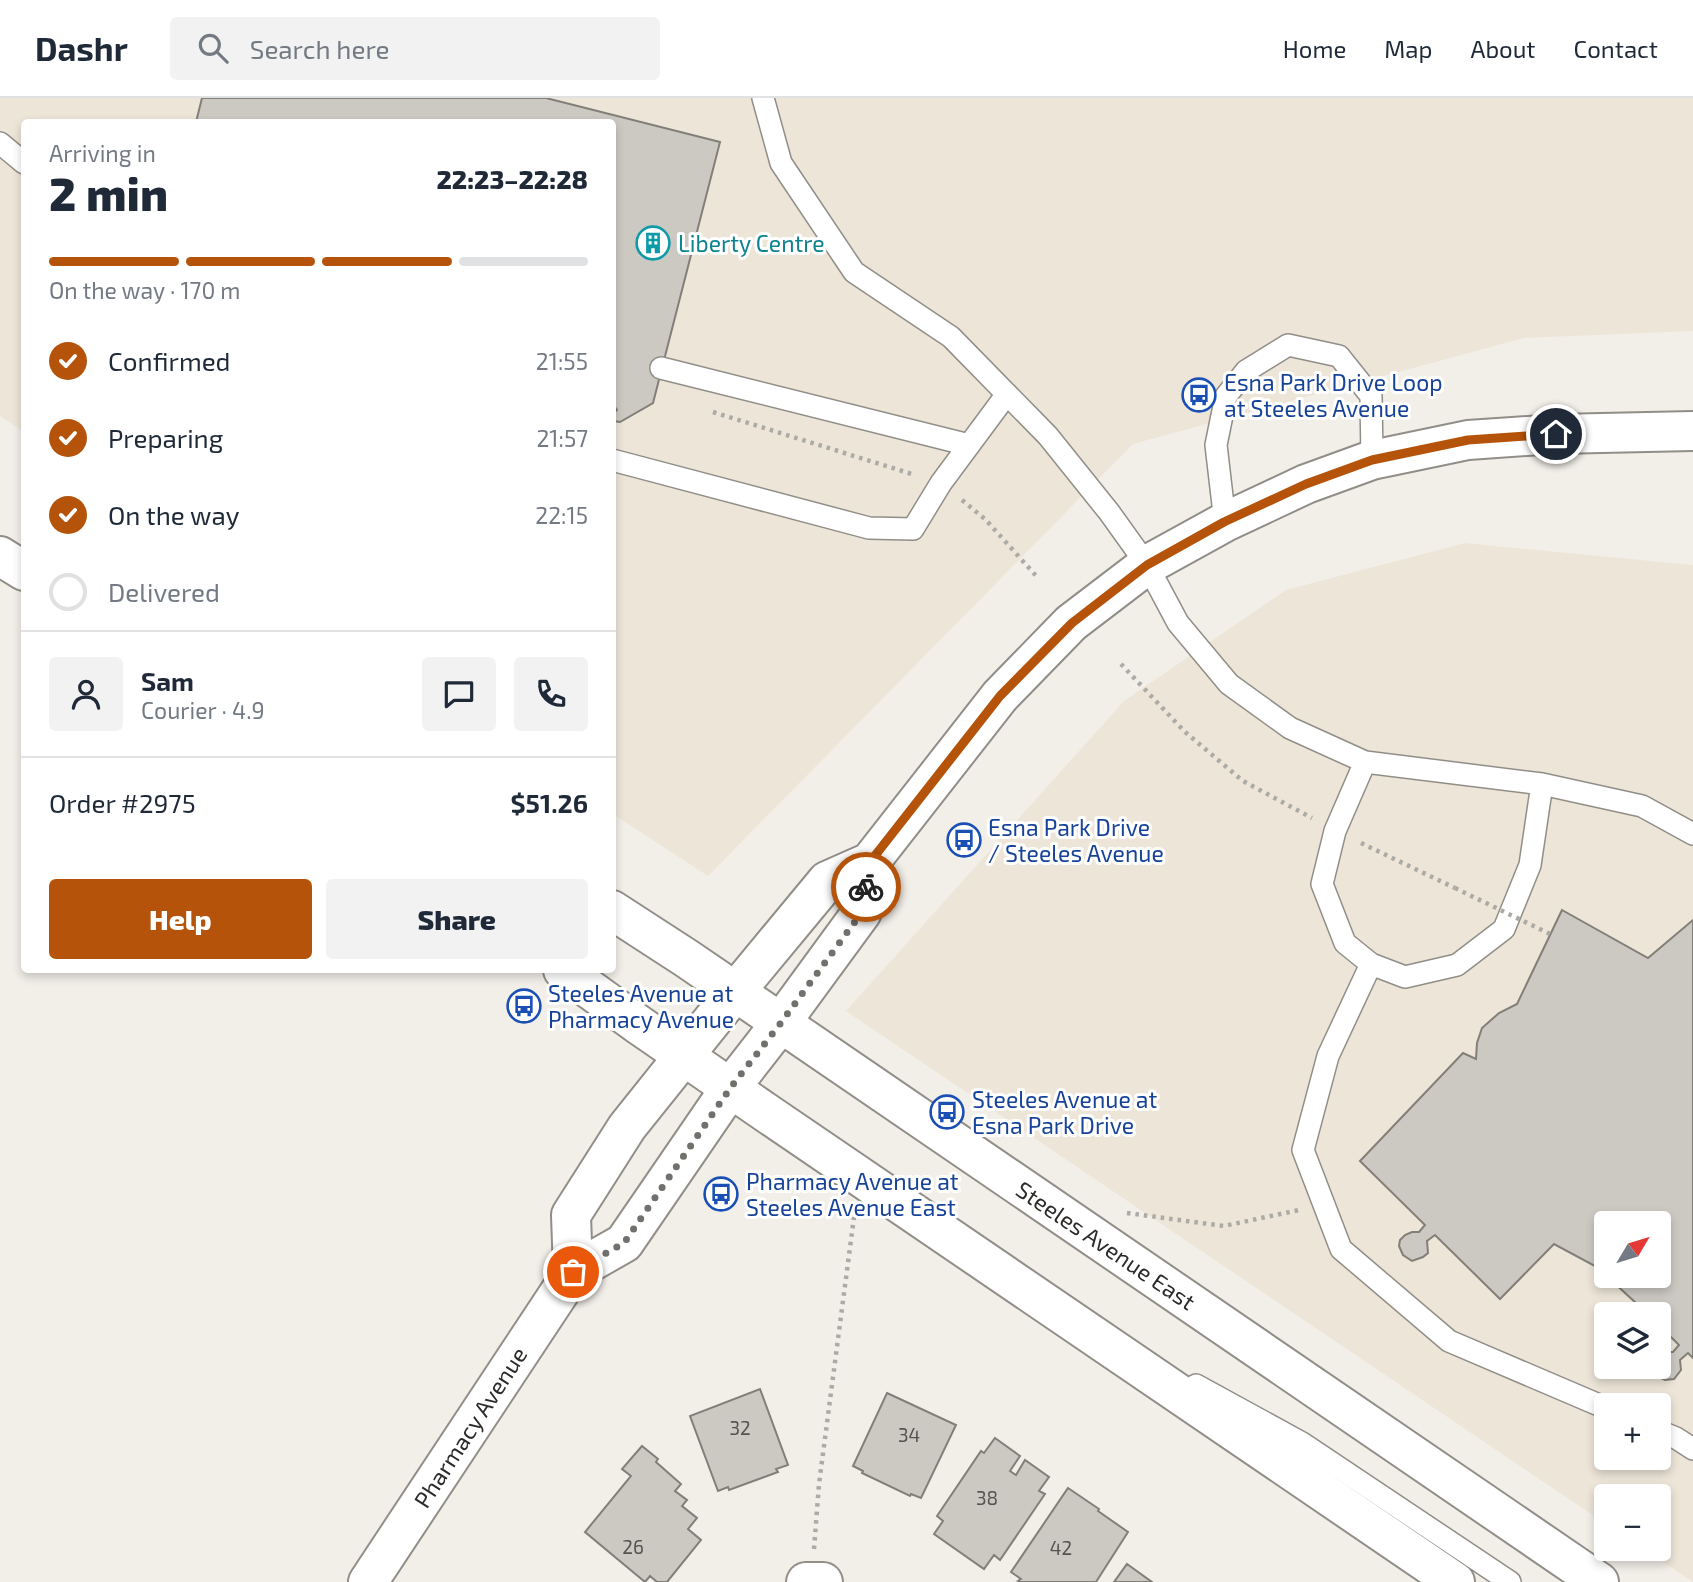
<!DOCTYPE html>
<meta charset="utf-8">
<style>
body{margin:0;font-family:"Exo 2",sans-serif;background:#f2f2f3;color:#1f2937;height:100vh;display:flex;flex-direction:column;font-size:26px;white-space:nowrap}
*{box-sizing:border-box;margin:0}
p{font-size:23px;color:#747a83}
.icon{flex:none;width:38px;height:38px;fill:none;stroke:currentColor;stroke-width:2;stroke-linecap:round;stroke-linejoin:round}
.map{position:relative;flex:1;overflow:hidden}
.drawer{position:absolute;left:21px;top:21px;width:595px;height:854px;display:flex;flex-direction:column;background:#fff;border-radius:7px;box-shadow:0 4px 10px #0003}
.drawer>*{flex:none}
.needle{width:46px;rotate:52deg}
.buttons{position:absolute;left:1594px;top:1113px;display:grid;gap:14px}
.buttons a{display:grid;place-items:center;width:77px;height:77px;border-radius:7px;background:#fff;box-shadow:0 4px 10px #0003;font-size:35px}
.pin{position:absolute;display:grid;place-items:center;width:60px;height:60px;color:#fff;margin:-30px;border:4px solid #fff;border-radius:50%;box-shadow:0 2px 7px #0007}
.courier{position:absolute;display:grid;place-items:center;width:70px;height:70px;margin:-35px;border:5px solid #b45309;border-radius:50%;background:#fff;color:#222;box-shadow:0 2px 9px #0007}
.head em{font-style:normal;font-weight:800}
.head div{display:flex;flex-direction:column-reverse}
.head{display:flex;align-items:center;justify-content:space-between;height:119px;padding:0 28px}
h1{font-size:46px;font-weight:800;line-height:52px}
.bar{display:grid;grid-template-columns:repeat(4,1fr);gap:10px 7px;align-content:center;height:84px;padding:0 28px}
.bar i{height:9px;border-radius:5px;background:#e0e1e3}
.bar .on{background:#b45309}
.bar p{grid-column:span 4}
.line{display:flex;align-items:center;gap:18px;padding:0 28px;border-top:2px solid #e0e1e3}
.line div{flex:1}
.round{display:grid;place-items:center;flex:none;width:74px;height:74px;border-radius:7px;background:#f2f2f3}
ol{padding:0 28px;list-style:none}
li{display:flex;align-items:center;gap:21px;height:77px}
li p{margin-inline-start:auto}
li .icon{padding:7px;border-radius:50%;background:#b45309;color:#fff;stroke-width:4}
li:last-child{color:#747a83}
li i{width:38px;height:38px;border:4px solid #e0e1e3;border-radius:50%}
.action{display:flex;gap:14px;margin-top:auto;padding:14px 28px}
.action a{flex:1;height:80px;border-radius:7px;background:#b45309;color:#fff;font-size:28px;font-weight:800;line-height:80px;text-align:center}
.action a+a{background:#f2f2f3;color:#1f2937}
header{display:flex;align-items:center;gap:42px;box-sizing:border-box;height:98px;padding:0 35px;background:#fff;border-bottom:2px solid #e0e1e3}
header strong{font-size:33px}
nav{display:flex;gap:38px;margin-inline-start:auto;font-size:24px}
.search{width:490px;height:63px;background:#f2f2f3;display:flex;align-items:center;gap:18px;box-sizing:border-box;padding:0 24px;border-radius:7px;color:#747a83;font-size:26px}
.map>svg:first-child{display:block}
</style>
<header>
<strong>Dashr</strong>
<div class="search"><svg class="icon" aria-label="search" viewBox="0 0 24 24"><circle cx="10" cy="10" r="6"/><path d="M15 15l6 6"/></svg>Search here</div>
<nav><a>Home</a><a>Map</a><a>About</a><a>Contact</a></nav>
</header>
<div class="map">
<svg width="1693" height="1484" viewBox="0 0 1693 1484">
<rect width="100%" height="100%" fill="#f2efe9"/>
<path fill="#ede5d8" fill-rule="evenodd" d="M0,0H1693V233L1524,240L1133,346L708,778L613,716L612,24H24V334L0,318Z
M1465,445L1693,467V1484L1644,1451H1659V1398H1606V1426L846,913L1124,603L1286,492ZM1606,1125H1659V1178H1606ZM1606,1216H1659V1269H1606ZM1606,1307H1659V1360H1606Z"/>
<path fill="#ccc9c3" stroke="#827f79" stroke-width="2" d="M202,0H546L720,44L653,305L620,324L614,323L612,321V317L617,312L612,305V24H196Z
M1562,812L1648,860L1693,822V1260L1688,1255L1680,1262L1681,1272L1674,1281L1665,1282L1661,1280L1655,1275L1652,1269H1659V1257L1663,1254H1673L1679,1247L1659,1227V1216H1648L1612,1183L1615,1178H1614H1659V1125H1606V1174L1554,1146L1500,1201L1435,1137L1427,1143L1428,1155L1423,1159L1412,1163L1403,1157L1399,1148L1400,1142L1405,1137L1412,1134H1419L1425,1127L1360,1063L1463,955L1476,961L1477,945L1482,930L1499,915L1517,906Z
M760,1291L788,1367L776,1371L778,1374L729,1392L728,1389L718,1393L690,1318Z
M887,1295L956,1327L921,1400L911,1396L910,1398L862,1375L863,1373L853,1368Z
M995,1340L1020,1358L1010,1373L1016,1377L1025,1362L1049,1379L1039,1393L1045,1396L1000,1462L994,1457L984,1471L934,1436L943,1423L937,1418L981,1353L984,1355Z
M642,1348L658,1361L656,1364L681,1386L675,1393L687,1402L682,1408L697,1420L688,1431L701,1442L667,1484H657L650,1478L645,1484L585,1434L631,1378L622,1371Z
M1068,1390L1099,1411L1098,1413L1128,1434L1096,1484H1020L1018,1483L1021,1481L1011,1474Z
M1127,1466L1152,1484H1114Z"/>
<g fill="none" stroke-linecap="round" stroke-linejoin="round">
<defs>
<path id="service" d="M763,0L781,65L854,174L951,239L1048,338L1109,414L1147,467L1178,525L1229,586L1290,630L1365,664L1542,686L1642,708L1693,736
M0,45L24,65
M661,270L969,347
M612,362L869,430L913,431L941,385L1007,296
M1225,424L1216,347L1226,298L1246,273L1288,247L1339,258L1371,298L1372,362
M1365,664L1335,733L1322,786L1345,845L1371,866L1405,879L1457,867L1504,831L1530,767L1542,686
M1371,866L1328,958L1303,1052L1341,1151L1449,1243L1606,1310
M1196,1287L1302,1345L1510,1484
M1659,1333L1676,1340L1693,1351"/>
<path id="minor" d="M806,1484H823"/>
<path id="tertiary" d="M573,1174L571,1117L627,1029L735,894L827,783L870,764L1000,598L1071,525L1147,467L1225,424L1306,386L1372,362L1468,342L1556,336L1693,333
M368,1484L573,1174L624,1145L731,989L780,926L862,814L870,764"/>
<path id="secondary" d="M0,458L24,473
M612,812L686,860L1599,1484
M563,872L639,927L771,1018L1455,1484"/>
</defs>
<use href="#service" stroke="#918e88" stroke-width="24"/>
<use href="#minor" stroke="#918e88" stroke-width="42"/>
<use href="#tertiary" stroke="#918e88" stroke-width="42"/>
<use href="#secondary" stroke="#918e88" stroke-width="42"/>
<path stroke="#acaaa5" stroke-width="4.5" stroke-dasharray="3.5 5" stroke-linecap="butt" d="M713,314L915,377
M962,402L986,422L1038,480
M1121,566L1185,634L1243,683L1312,720
M1361,745L1455,790
M1127,1115L1224,1128L1299,1112
M814,1451L819,1386L854,1119"/>
<use href="#service" stroke="#fff" stroke-width="21"/>
<use href="#minor" stroke="#fff" stroke-width="38"/>
<use href="#tertiary" stroke="#fff" stroke-width="38"/>
<use href="#secondary" stroke="#fff" stroke-width="38"/>
<path stroke="#acaaa5" stroke-width="4.5" stroke-dasharray="3.5 5" stroke-linecap="butt" d="M1455,790L1550,836"/>
</g>
<g fill="none" stroke-linecap="round" stroke-linejoin="round">
<path stroke="#72706c" stroke-width="7" stroke-dasharray="0 12.6" d="M573,1174L624,1145L731,989L780,926L862,814L866,789"/>
<path stroke="#b45309" stroke-width="9" d="M866,789L870,764L1000,598L1072,525L1147,467L1224,424L1306,386L1372,362L1468,342L1556,336"/>
</g>
<defs>
<symbol id="building-ring" viewBox="-11 -11 22 22"><circle r="9.5" fill="#fff" stroke="#0f9aa8" stroke-width="1.5"/><path d="M-4-6H4V6H1V3H-1V6H-4ZM-2.5-4.3h1.7v1.8h-1.7ZM.8-4.3h1.7v1.8H.8ZM-2.5-1h1.7V.8h-1.7ZM.8-1h1.7V.8H.8Z" fill="#0f9aa8"/></symbol>
<symbol id="bus-ring" viewBox="-11 -11 22 22"><circle r="9.5" fill="#fff" stroke="#1a4fb4" stroke-width="1.5"/><path d="M-5-6H5V4H4V6H2V4H-2V6H-4V4H-5ZM-3.5-4V0h7V-4ZM-3.5 1.2v1.5H-2V1.2ZM2 1.2v1.5H3.5V1.2Z" fill="#1a4fb4"/></symbol>
</defs>
<g fill-rule="evenodd">
<use href="#building-ring" x="634" y="126" width="38" height="38"/>
<use href="#bus-ring" x="1180" y="278" width="38" height="38"/>
<use href="#bus-ring" x="945" y="723" width="38" height="38"/>
<use href="#bus-ring" x="505" y="889" width="38" height="38"/>
<use href="#bus-ring" x="928" y="995" width="38" height="38"/>
<use href="#bus-ring" x="702" y="1077" width="38" height="38"/>
</g>
<g text-anchor="middle" dominant-baseline="central" stroke-width="6" stroke-linejoin="round" paint-order="stroke">
<g font-size="19" fill="#555250">
<text x="740" y="1329">32</text>
<text x="909" y="1336">34</text>
<text x="987" y="1399">38</text>
<text x="633" y="1448">26</text>
<text x="1061" y="1449">42</text>
</g>
<g font-size="23" fill="#0d838f" stroke="#fff" text-anchor="start">
<text x="678" y="145">Liberty Centre</text>
</g>
<g font-size="23" fill="#164399" stroke="#fff" text-anchor="start">
<text x="1224" y="284">Esna Park Drive Loop<tspan x="1224" dy="26">at Steeles Avenue</tspan></text>
<text x="988" y="729">Esna Park Drive<tspan x="988" dy="26">/ Steeles Avenue</tspan></text>
<text x="548" y="895">Steeles Avenue at<tspan x="548" dy="26">Pharmacy Avenue</tspan></text>
<text x="972" y="1001">Steeles Avenue at<tspan x="972" dy="26">Esna Park Drive</tspan></text>
<text x="746" y="1083">Pharmacy Avenue at<tspan x="746" dy="26">Steeles Avenue East</tspan></text>
</g>
<g font-size="23" fill="#2d2b29" stroke="#fff">
<text transform="translate(1106 1147) rotate(34)">Steeles Avenue East</text>
<text transform="translate(470 1329) rotate(-57)">Pharmacy Avenue</text>
</g>
</g>
</svg>
<div class="buttons">
<a><svg class="needle" viewBox="-14 -14 28 28"><path d="M0-13l5 13h-10z" fill="#e53935"/><path d="M0 13l5-13h-10z" fill="#747a83"/></svg></a>
<a><svg class="icon" aria-label="layers" viewBox="0 0 24 24"><path d="M12 4l9 5-9 5-9-5zM3 14l9 5 9-5"/></svg></a>
<a>+</a>
<a>−</a>
</div>
<div class="pin" style="left:573px;top:1174px;background:#ea580c"><svg class="icon" aria-label="bag" viewBox="0 0 24 24"><path d="M5 8h14l-1 12H6zM9 8a3 3 0 0 1 6 0"/></svg></div>
<div class="pin" style="left:1556px;top:336px;background:#1f2937"><svg class="icon" aria-label="home" viewBox="0 0 24 24"><path d="M3 11l9-7 9 7M6 9v11h12V9"/></svg></div>
<div class="courier" style="left:866px;top:789px"><svg class="icon" aria-label="bike" viewBox="0 0 24 24"><circle cx="6" cy="16" r="4"/><circle cx="18" cy="16" r="4"/><path d="M6 16l4-8h5l3 8M10 8l3 8H6M13 5h3"/></svg></div>
<section class="drawer">
<div class="head"><div><h1>2 min</h1><p>Arriving in</p></div><em>22:23–22:28</em></div>
<div class="bar"><i class="on"></i><i class="on"></i><i class="on"></i><i></i><p>On the way · 170 m</p></div>
<ol>
<li><svg class="icon" aria-label="check" viewBox="0 0 24 24"><path d="M5 12l5 5 9-10"/></svg>Confirmed<p>21:55</p></li>
<li><svg class="icon" aria-label="check" viewBox="0 0 24 24"><path d="M5 12l5 5 9-10"/></svg>Preparing<p>21:57</p></li>
<li><svg class="icon" aria-label="check" viewBox="0 0 24 24"><path d="M5 12l5 5 9-10"/></svg>On the way<p>22:15</p></li>
<li><i></i>Delivered</li>
</ol>
<div class="line" style="height:126px"><a class="round"><svg class="icon" aria-label="person" viewBox="0 0 24 24"><circle cx="12" cy="8" r="4"/><path d="M4 21q1-7 8-7t8 7"/></svg></a><div><b>Sam</b><p>Courier · 4.9</p></div><a class="round"><svg class="icon" aria-label="chat" viewBox="0 0 24 24"><path d="M4 5h16v11H9l-5 4z"/></svg></a><a class="round"><svg class="icon" aria-label="phone" viewBox="0 0 24 24"><path d="M5 4h4l2 5-3 2q2 4 5 5l2-3 5 2v4C11 20 4 13 5 4z"/></svg></a></div>
<div class="line" style="height:91px"><div>Order #2975</div><b>$51.26</b></div>
<div class="action"><a>Help</a><a>Share</a></div>
</section>
</div>
